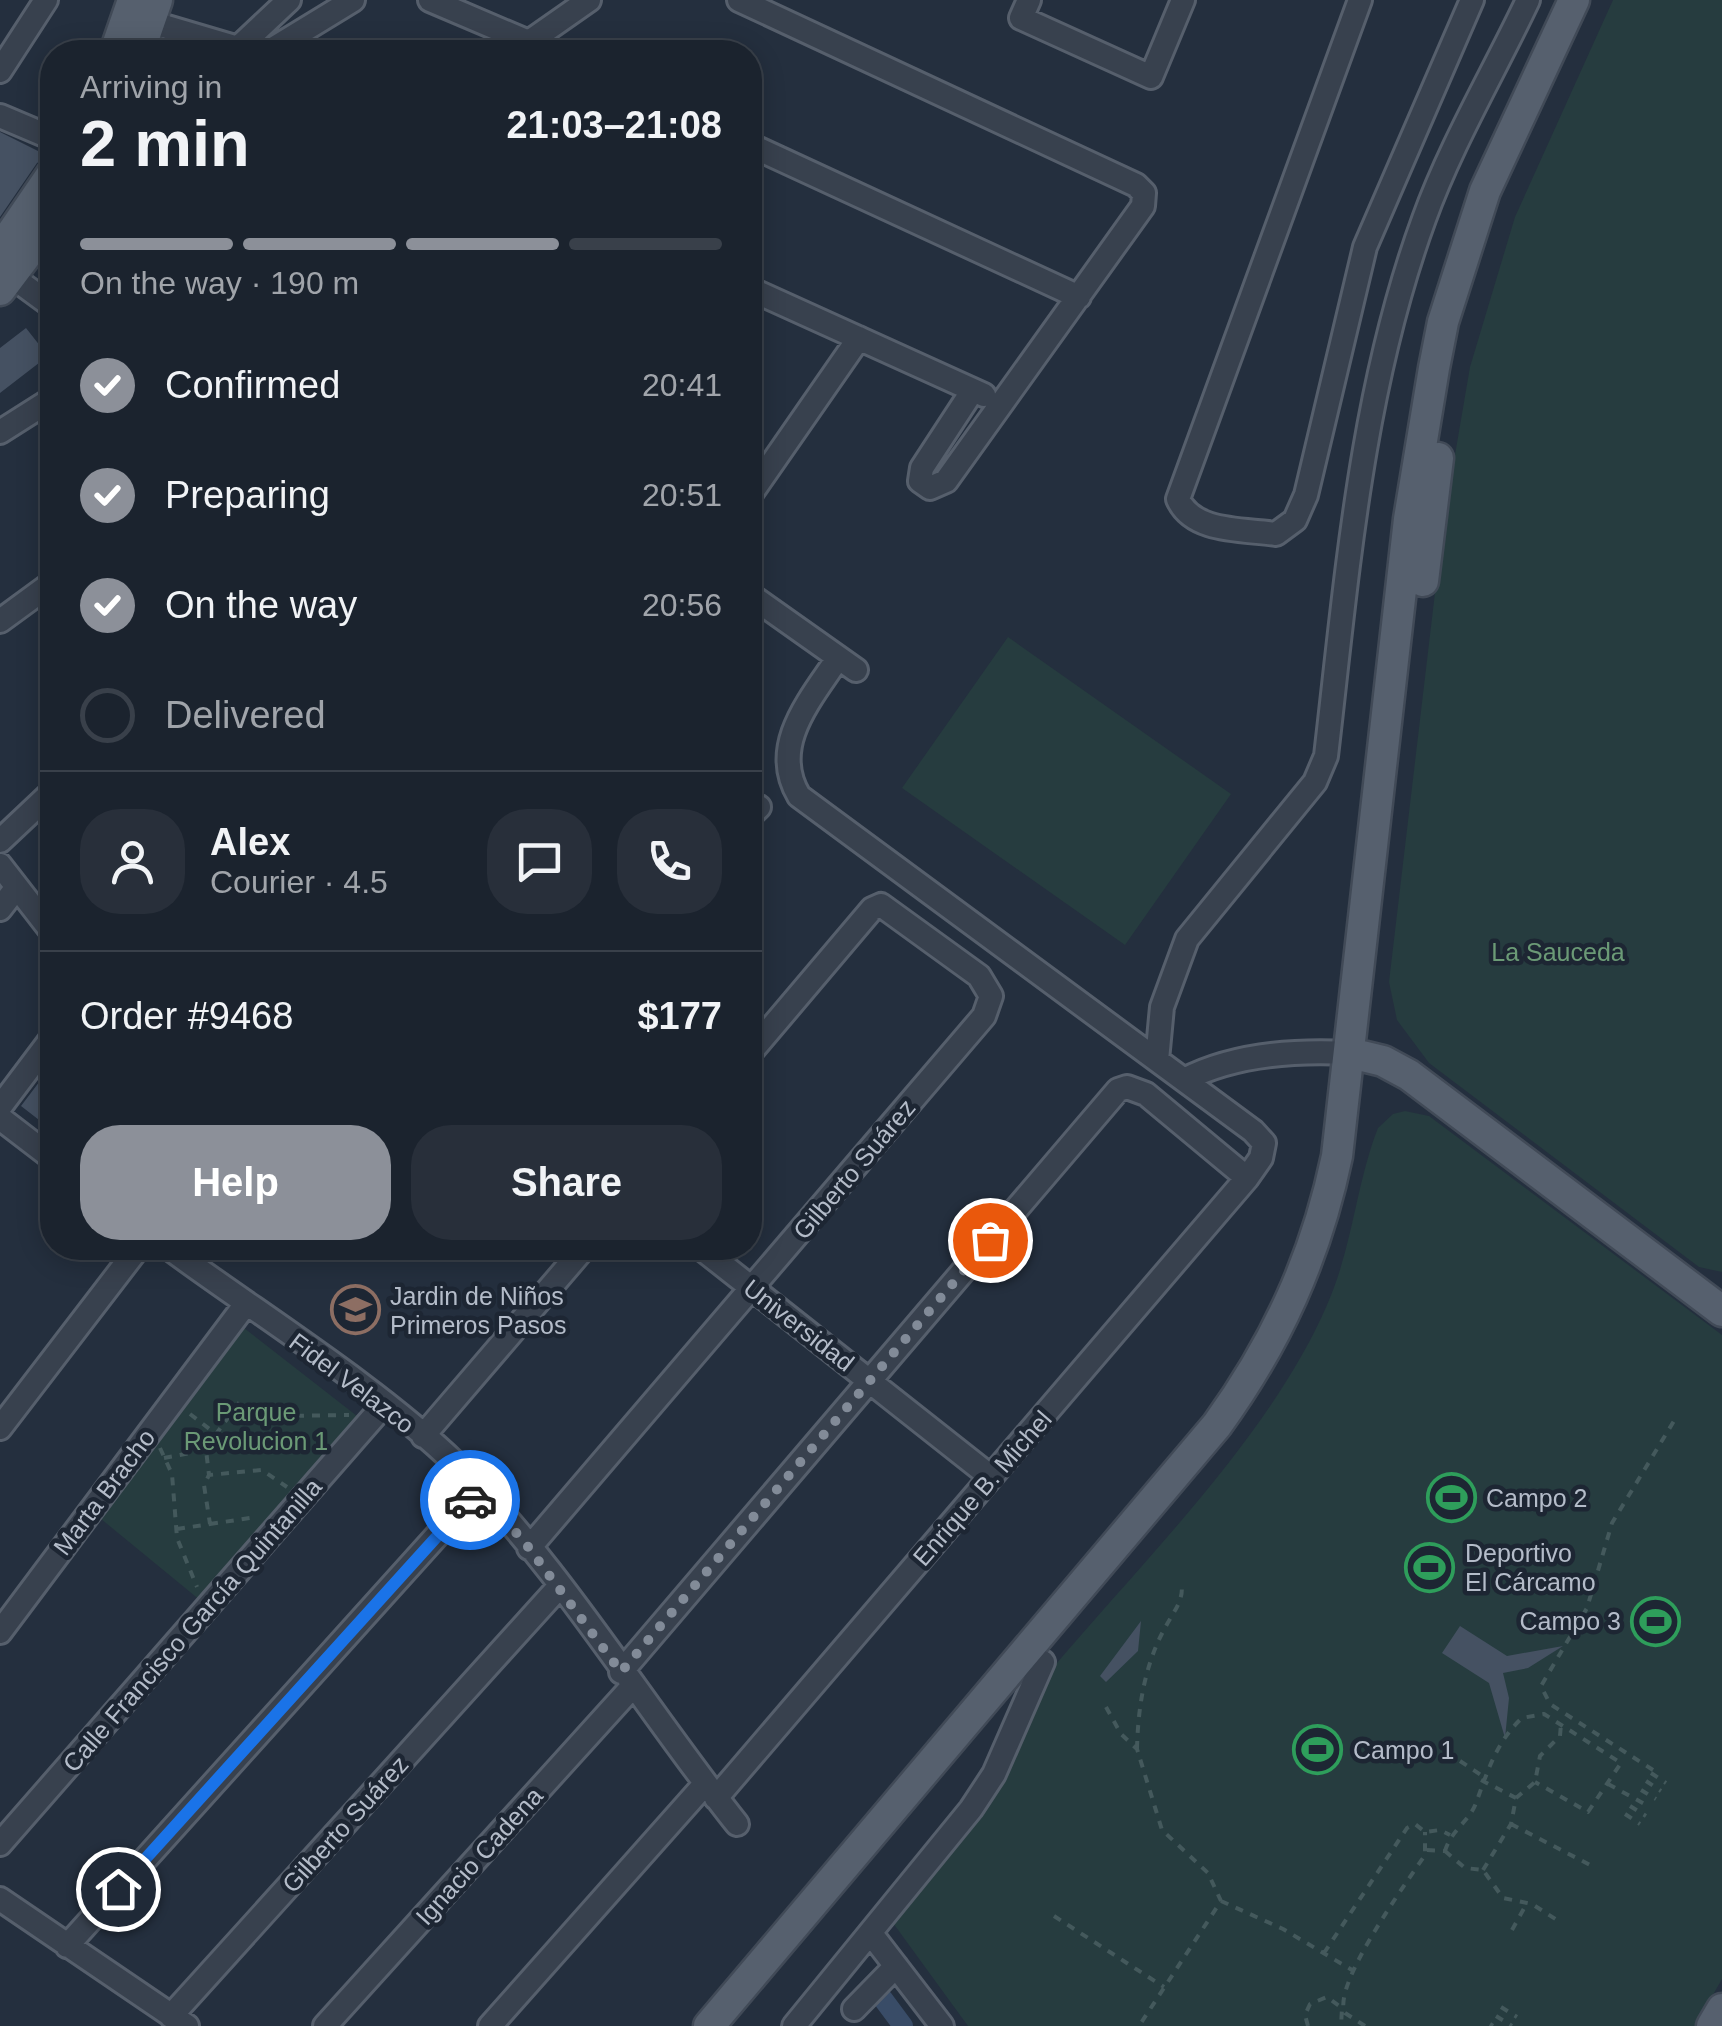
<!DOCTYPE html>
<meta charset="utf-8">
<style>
body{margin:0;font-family:Helvetica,sans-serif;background:#282f3a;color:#f1f3f6;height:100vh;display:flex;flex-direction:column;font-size:38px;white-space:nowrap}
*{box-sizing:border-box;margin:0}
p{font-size:32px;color:#a0a4aa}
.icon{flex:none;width:55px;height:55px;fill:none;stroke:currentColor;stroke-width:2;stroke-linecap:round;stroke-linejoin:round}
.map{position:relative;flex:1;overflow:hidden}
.side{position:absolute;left:40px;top:40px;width:722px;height:1220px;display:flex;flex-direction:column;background:#1b232e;border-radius:40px;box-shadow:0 5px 25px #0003,0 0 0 2px #39404a}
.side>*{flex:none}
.pin{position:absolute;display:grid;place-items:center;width:85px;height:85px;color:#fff;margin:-42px;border:5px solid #fff;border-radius:50%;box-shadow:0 2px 10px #0007}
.courier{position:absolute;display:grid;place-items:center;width:100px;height:100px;margin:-50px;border:8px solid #1a73e8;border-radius:50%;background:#fff;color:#222;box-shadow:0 2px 12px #0007}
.overview em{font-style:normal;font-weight:600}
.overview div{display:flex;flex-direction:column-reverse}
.overview{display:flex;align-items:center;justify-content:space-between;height:170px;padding:0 40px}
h1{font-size:65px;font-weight:600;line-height:75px}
.bar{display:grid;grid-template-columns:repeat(4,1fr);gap:15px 10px;align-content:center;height:120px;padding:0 40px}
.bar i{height:12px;border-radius:8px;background:#39404a}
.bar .current{background:#8c9099}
.bar p{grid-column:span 4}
.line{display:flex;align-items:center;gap:25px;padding:0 40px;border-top:2px solid #39404a}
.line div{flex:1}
.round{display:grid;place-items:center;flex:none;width:105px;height:105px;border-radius:40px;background:#282f3a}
ol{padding:0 40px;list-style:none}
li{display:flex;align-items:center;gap:30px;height:110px}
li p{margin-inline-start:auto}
li .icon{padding:10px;border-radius:50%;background:#8c9099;color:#fff;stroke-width:4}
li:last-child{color:#a0a4aa}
li i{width:55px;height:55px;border:5px solid #39404a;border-radius:50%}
.primary-button{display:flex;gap:20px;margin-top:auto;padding:20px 40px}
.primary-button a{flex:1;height:115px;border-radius:40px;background:#8c9099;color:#fff;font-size:40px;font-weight:600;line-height:115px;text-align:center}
.primary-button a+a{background:#282f3a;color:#f1f3f6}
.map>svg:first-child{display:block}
</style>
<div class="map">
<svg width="1722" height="2026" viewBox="0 0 1722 2026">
<rect width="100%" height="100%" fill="#242f3e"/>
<path fill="#263c3f" d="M1613,0H1722V1272L1699,1267L1429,1063L1397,1020L1389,982L1443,525L1470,367L1515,217Z
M1008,637L1231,794L1125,945L902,788Z
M1405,1111L1429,1116L1722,1335V1979L1695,2026H968L893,1923C957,1839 1014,1772 1051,1670C1142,1562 1271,1435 1327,1305C1353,1246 1356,1184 1378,1128L1393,1114Z
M244,1328L357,1416L201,1601L95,1514Z"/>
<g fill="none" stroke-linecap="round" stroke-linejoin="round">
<path stroke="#394c67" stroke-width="20" d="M883,1999L903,2026"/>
</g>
<path fill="#455162" d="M0,132L48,156L37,163L0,217Z
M26,328L48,356L0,393V348Z
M52,1065V1130L21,1106Z
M1141,1621L1138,1651L1106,1682L1100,1676Z
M1460,1626L1507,1656L1563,1646L1528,1668L1503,1673L1509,1698L1505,1738L1489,1683L1442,1653Z"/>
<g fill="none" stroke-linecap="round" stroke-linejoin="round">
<defs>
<path id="minor" d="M430,0L552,52
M739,0L1136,185L1144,193L1143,206L946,481L930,488L920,481L922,468L973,390
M1029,0L1021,18L1151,77L1183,0
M1360,0L1178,499C1193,533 1243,529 1276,534L1295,520L1306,495L1365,247L1472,0
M150,22L238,48L289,0
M529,42L589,0
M268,52L353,0
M0,71L46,0
M0,116L52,138
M750,145L1079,297
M0,268L52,306
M750,289L984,395
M0,432L52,399
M750,495L859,338
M750,595L856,670
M0,621L52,583
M750,816L759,807
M0,841L52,792
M0,865L52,932
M0,909L17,887
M1157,1060L1162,1007L1187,939L1315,782L1326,756C1347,576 1361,391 1424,219C1451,144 1494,72 1528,0
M1184,1080C1232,1055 1295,1050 1350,1053
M0,1107L52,1038
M0,1118L52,1158
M169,1248C260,1315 375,1386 455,1463C559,1565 645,1709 737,1824
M701,1248L991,1477
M0,1428L138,1248
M423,1436L584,1248
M529,1548L984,1016L991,996L979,976L881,905L872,909L750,1053
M0,1632L245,1305
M621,1672L1118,1090L1127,1087L1146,1094L1247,1178
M716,1798L1247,1178L1261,1158L1264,1143L1253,1131L799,796C769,746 810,700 838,658
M0,1844L384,1405
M0,1899L187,2026
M872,1935L942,2026
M67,1946L479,1489
M854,2009L896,1966
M171,2016L559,1587
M325,2026L632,1687
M490,2026L705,1784
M794,2026L971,1809L994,1774L1043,1662"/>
<path id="major" d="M115,52L133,0
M139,52L157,0
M0,250L52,174
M0,290L52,221
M1423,581L1438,458
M1350,1053L1383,1061L1409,1075L1722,1311
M709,2026L1217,1425C1277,1342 1316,1257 1337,1156L1409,519L1434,368L1443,322L1485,191L1574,0
M1712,2026L1722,2009"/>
</defs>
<use href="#minor" stroke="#565f6c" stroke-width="28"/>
<use href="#major" stroke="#414a57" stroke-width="35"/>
<path stroke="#44595c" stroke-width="4" stroke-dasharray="8 8" stroke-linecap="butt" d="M190,1414L216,1434L242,1399
M280,1416L349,1415
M160,1448L172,1474L177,1538L197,1587
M206,1450L216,1434
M164,1458L206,1450L209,1475L262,1470L287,1487
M210,1524L250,1518L253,1522
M177,1529L210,1524L204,1485L209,1475
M1106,1707L1121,1734L1137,1749L1162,1830L1208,1873L1221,1901L1139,2026
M1137,1749C1138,1706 1145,1663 1166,1626C1174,1611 1185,1599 1181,1582
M1460,1761L1481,1775
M1653,1770L1550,1704L1541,1686L1587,1608L1612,1523L1677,1416
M1651,1773L1666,1783
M1481,1780L1516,1798
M1646,1781L1661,1791
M1608,1784L1650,1807
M1641,1790L1656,1799
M1630,1806L1646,1816
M1625,1814L1640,1824
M1511,1824L1592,1866
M1427,1850L1445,1851
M1445,1851C1451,1830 1469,1822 1476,1803C1487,1773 1496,1742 1522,1718L1544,1714L1621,1763L1588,1812L1535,1782
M1445,1851L1465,1868L1483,1870L1503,1898L1532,1904L1557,1920
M1483,1870L1511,1824L1516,1798L1535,1782L1540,1756L1560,1736L1561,1724
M1221,1901L1283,1929L1352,1970
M1054,1916L1164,1987
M1512,1930L1527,1903
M1324,1953L1407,1828L1415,1824L1425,1832L1440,1830L1450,1835
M1501,2007L1517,2017
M1496,2016L1512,2026
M1490,2024L1493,2026
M1308,2026L1305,2015L1310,2004L1327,1997L1342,2008L1341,2026
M1365,2026L1345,2013C1331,1986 1407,1882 1425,1855V1832"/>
<use href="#minor" stroke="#38414e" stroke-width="22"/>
<use href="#major" stroke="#56606e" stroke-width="30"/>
</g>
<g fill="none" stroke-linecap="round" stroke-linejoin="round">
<path stroke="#828b98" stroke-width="10" stroke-dasharray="0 18" d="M470,1500L479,1489L529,1548L621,1672L990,1240"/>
<path stroke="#1a73e8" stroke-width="12" d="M118,1889L470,1500"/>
</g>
<defs>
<symbol id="school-ring" viewBox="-11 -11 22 22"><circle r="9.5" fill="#1d2633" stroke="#8d6e63" stroke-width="1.5"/><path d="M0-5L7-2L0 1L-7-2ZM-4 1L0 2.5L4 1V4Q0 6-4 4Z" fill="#8d6e63"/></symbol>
<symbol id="stadium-ring" viewBox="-11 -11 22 22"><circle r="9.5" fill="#1d2633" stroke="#2e9e5b" stroke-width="1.5"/><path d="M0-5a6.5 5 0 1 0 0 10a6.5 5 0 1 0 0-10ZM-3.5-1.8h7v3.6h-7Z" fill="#2e9e5b"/></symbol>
</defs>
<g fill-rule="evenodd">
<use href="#school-ring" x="328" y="1282" width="55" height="55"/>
<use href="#stadium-ring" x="1424" y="1470" width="55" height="55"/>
<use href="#stadium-ring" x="1402" y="1540" width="55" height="55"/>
<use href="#stadium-ring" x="1628" y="1594" width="55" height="55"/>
<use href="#stadium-ring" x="1290" y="1722" width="55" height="55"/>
</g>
<g text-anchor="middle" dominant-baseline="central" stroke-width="9" stroke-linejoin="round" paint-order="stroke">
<g font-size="25" fill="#6b9a76" stroke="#1d2633">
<text x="1558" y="952">La Sauceda</text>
<text x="256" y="1412">Parque<tspan x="256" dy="29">Revolucion 1</tspan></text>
</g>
<g font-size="25" fill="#b4bcc9" stroke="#1d2633">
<text transform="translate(854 1169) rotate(-50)">Gilberto Suárez</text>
<text transform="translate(799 1325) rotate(38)">Universidad</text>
<text transform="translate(352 1383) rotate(37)">Fidel Velazco</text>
<text transform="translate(982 1488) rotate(-49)">Enrique B. Michel</text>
<text transform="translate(104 1492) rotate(-53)">Marta Bracho</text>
<text transform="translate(192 1625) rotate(-49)">Calle Francisco García Quintanilla</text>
<text transform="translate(345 1824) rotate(-48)">Gilberto Suárez</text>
<text transform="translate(479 1856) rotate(-48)">Ignacio Cadena</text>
</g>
<g font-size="25" fill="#b4bcc9" stroke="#1d2633" text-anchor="start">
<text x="390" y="1296">Jardin de Niños<tspan x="390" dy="29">Primeros Pasos</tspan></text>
<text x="1486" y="1498">Campo 2</text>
<text x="1465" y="1553">Deportivo<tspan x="1465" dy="29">El Cárcamo</tspan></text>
<text x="1621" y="1621" text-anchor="end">Campo 3</text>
<text x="1353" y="1750">Campo 1</text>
</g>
</g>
</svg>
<div class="pin" style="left:990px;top:1240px;background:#ea580c"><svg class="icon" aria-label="bag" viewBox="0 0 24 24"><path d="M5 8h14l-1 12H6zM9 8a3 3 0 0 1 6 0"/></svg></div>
<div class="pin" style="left:118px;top:1889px;background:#1f2937"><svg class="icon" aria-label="home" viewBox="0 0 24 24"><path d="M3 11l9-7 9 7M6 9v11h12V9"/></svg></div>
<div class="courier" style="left:470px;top:1500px"><svg class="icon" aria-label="car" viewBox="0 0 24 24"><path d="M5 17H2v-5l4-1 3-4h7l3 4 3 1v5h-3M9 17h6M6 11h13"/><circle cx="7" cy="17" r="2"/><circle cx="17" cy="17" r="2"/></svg></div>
<section class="side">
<div class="overview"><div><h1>2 min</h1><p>Arriving in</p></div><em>21:03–21:08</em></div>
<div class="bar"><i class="current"></i><i class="current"></i><i class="current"></i><i></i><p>On the way · 190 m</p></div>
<ol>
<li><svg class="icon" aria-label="check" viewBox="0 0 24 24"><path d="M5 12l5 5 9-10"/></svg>Confirmed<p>20:41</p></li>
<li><svg class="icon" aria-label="check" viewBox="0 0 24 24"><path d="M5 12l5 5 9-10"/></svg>Preparing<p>20:51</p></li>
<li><svg class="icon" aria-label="check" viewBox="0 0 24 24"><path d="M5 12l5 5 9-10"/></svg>On the way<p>20:56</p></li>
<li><i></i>Delivered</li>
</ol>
<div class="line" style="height:180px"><a class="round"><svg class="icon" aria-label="person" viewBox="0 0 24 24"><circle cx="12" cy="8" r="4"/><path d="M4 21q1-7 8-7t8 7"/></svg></a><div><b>Alex</b><p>Courier · 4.5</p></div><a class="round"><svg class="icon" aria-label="chat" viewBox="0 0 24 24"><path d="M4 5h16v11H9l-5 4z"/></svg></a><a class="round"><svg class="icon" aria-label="phone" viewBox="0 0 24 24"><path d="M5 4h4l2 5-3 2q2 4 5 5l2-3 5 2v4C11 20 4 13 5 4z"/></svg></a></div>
<div class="line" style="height:130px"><div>Order #9468</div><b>$177</b></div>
<div class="primary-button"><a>Help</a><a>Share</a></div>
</section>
</div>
